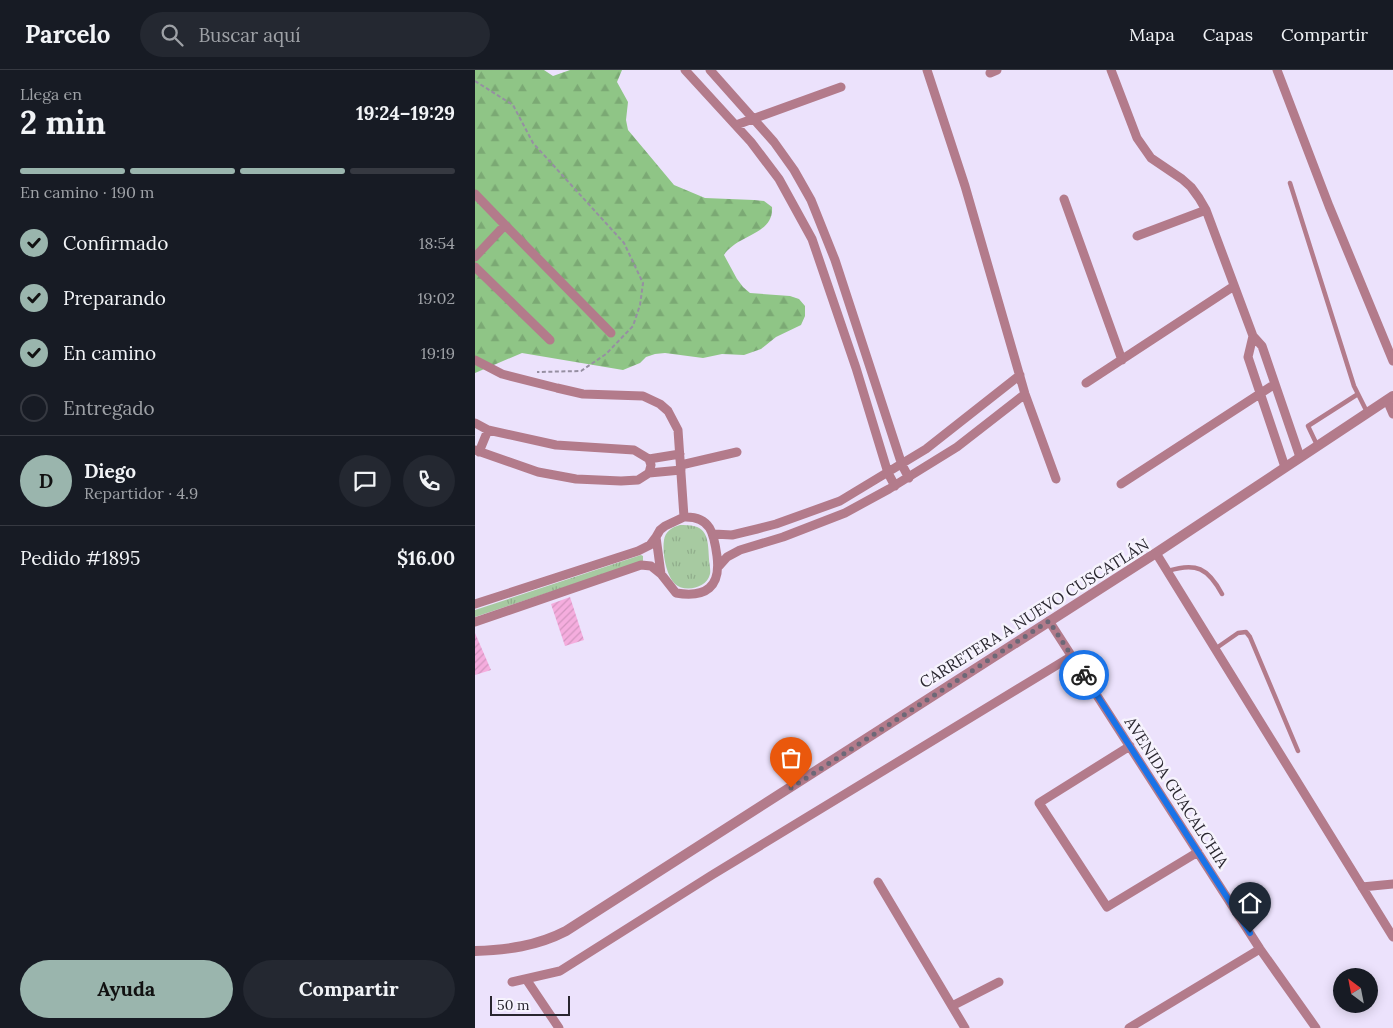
<!DOCTYPE html>
<html lang="es">
<meta charset="utf-8">
<style>
body{margin:0;font-family:Lora,serif;background:#242831;color:#f1f3f6;height:100vh;display:flex;flex-direction:column;font-size:19px;white-space:nowrap}
*{box-sizing:border-box;margin:0}
p{font-size:16px;color:#9ea1a6}
.icon{flex:none;width:28px;height:28px;fill:none;stroke:currentColor;stroke-width:2;stroke-linecap:round;stroke-linejoin:round}
.map{position:relative;flex:1;overflow:hidden}
.side{display:flex;flex-direction:column;background:#171b24;width:475px}
.side>*{flex:none}
.needle{width:32px;rotate:328deg}
.fabs{position:absolute;left:858px;top:898px;display:grid;gap:10px}
.fabs a{display:grid;place-items:center;width:45px;height:45px;border-radius:50%;background:#171b24;box-shadow:0 2px 12px #0003;font-size:25px}
.scale{position:absolute;left:15px;bottom:12px;width:80px;box-sizing:border-box;padding-left:5px;border:2px solid #29262f;border-top:0;font-size:14px;line-height:18px;white-space:nowrap;color:#29262f;-webkit-text-stroke:4px #f6f3fd;paint-order:stroke}
.pin{position:absolute;display:grid;place-items:center;width:42px;height:42px;color:#fff;margin:-51px -21px;border-radius:50% 50% 50% 0;rotate:-45deg;box-shadow:0 0 5px #0007}
.pin .icon{rotate:45deg}
.courier{position:absolute;display:grid;place-items:center;width:50px;height:50px;margin:-25px;border:4px solid #1a73e8;border-radius:50%;background:#fff;color:#222;box-shadow:0 1px 6px #0007}
.headline em{font-style:normal;font-weight:700}
.headline div{display:flex;flex-direction:column-reverse}
.headline{display:flex;align-items:center;justify-content:space-between;height:85px;padding:0 20px}
h1{font-size:32px;font-weight:700;line-height:38px}
.bar{display:grid;grid-template-columns:repeat(4,1fr);gap:8px 5px;align-content:center;height:60px;padding:0 20px}
.bar i{height:6px;border-radius:4px;background:#363941}
.bar .on{background:#9ab5ad}
.bar p{grid-column:span 4}
.line{display:flex;align-items:center;gap:12px;padding:0 20px;border-top:1px solid #363941}
.line div{flex:1}
.round{display:grid;place-items:center;flex:none;width:52px;height:52px;border-radius:26px;background:#242831}
ol{padding:0 20px;list-style:none}
li{display:flex;align-items:center;gap:15px;height:55px}
li p{margin-inline-start:auto}
li .icon{padding:5px;border-radius:50%;background:#9ab5ad;color:#111;stroke-width:4}
li:last-child{color:#9ea1a6}
li i{width:28px;height:28px;border:2px solid #363941;border-radius:50%}
.action{display:flex;gap:10px;margin-top:auto;padding:10px 20px}
.action a{flex:1;height:58px;border-radius:30px;background:#9ab5ad;color:#111;font-size:20px;font-weight:700;line-height:58px;text-align:center}
.action a+a{background:#242831;color:#f1f3f6}
header{display:flex;align-items:center;gap:30px;box-sizing:border-box;height:70px;padding:0 25px;background:#171b24;border-bottom:1px solid #363941}
header strong{font-size:24px}
nav{display:flex;gap:28px;margin-inline-start:auto;font-size:18px}
.search{width:350px;height:45px;background:#242831;display:flex;align-items:center;gap:12px;box-sizing:border-box;padding:0 18px;border-radius:28px;color:#9ea1a6;font-size:19px}
main{display:flex;flex:1;min-height:0}
.map>svg:first-child{display:block}
</style>
<header>
<strong>Parcelo</strong>
<div class="search"><svg class="icon" aria-label="search" viewBox="0 0 24 24"><circle cx="10" cy="10" r="6"/><path d="M15 15l6 6"/></svg>Buscar aquí</div>
<nav><a>Mapa</a><a>Capas</a><a>Compartir</a></nav>
</header>
<main>
<section class="side">
<div class="headline"><div><h1>2 min</h1><p>Llega en</p></div><em>19:24–19:29</em></div>
<div class="bar"><i class="on"></i><i class="on"></i><i class="on"></i><i></i><p>En camino · 190 m</p></div>
<ol>
<li><svg class="icon" aria-label="check" viewBox="0 0 24 24"><path d="M5 12l5 5 9-10"/></svg>Confirmado<p>18:54</p></li>
<li><svg class="icon" aria-label="check" viewBox="0 0 24 24"><path d="M5 12l5 5 9-10"/></svg>Preparando<p>19:02</p></li>
<li><svg class="icon" aria-label="check" viewBox="0 0 24 24"><path d="M5 12l5 5 9-10"/></svg>En camino<p>19:19</p></li>
<li><i></i>Entregado</li>
</ol>
<div class="line" style="height:90px"><b class="round" style="background:#9ab5ad;color:#111">D</b><div><b>Diego</b><p>Repartidor · 4.9</p></div><a class="round"><svg class="icon" aria-label="chat" viewBox="0 0 24 24"><path d="M4 5h16v11H9l-5 4z"/></svg></a><a class="round"><svg class="icon" aria-label="phone" viewBox="0 0 24 24"><path d="M5 4h4l2 5-3 2q2 4 5 5l2-3 5 2v4C11 20 4 13 5 4z"/></svg></a></div>
<div class="line" style="height:65px"><div>Pedido #1895</div><b>$16.00</b></div>
<div class="action"><a>Ayuda</a><a>Compartir</a></div>
</section>
<div class="map">
<svg width="918" height="958" viewBox="0 0 918 958">
<defs>
<pattern id="grass-tufts" width="24" height="20" patternUnits="userSpaceOnUse" patternTransform="scale(1.25)"><rect width="24" height="20" fill="#a7caa1"/><path d="M3 7l-1-3M5 7V3M7 7l1-3M15 17l-1-3M17 17v-4M19 17l1-3" fill="none" stroke="#90ad8b"/></pattern>
<pattern id="forest-firs" width="22" height="20" patternUnits="userSpaceOnUse" patternTransform="scale(1.25)"><rect width="22" height="20" fill="#8fc586"/><path d="M5 1l3.5 6h-7zM16 11l3.5 6h-7z" fill="#7ba974"/></pattern>
<pattern id="building-hatch" width="6" height="6" patternUnits="userSpaceOnUse" patternTransform="scale(1.25)"><rect width="6" height="6" fill="#f5adde"/><path d="M-1 1l2-2M0 6l6-6M5 7l2-2" fill="none" stroke="#d295bf"/></pattern>
</defs>
<rect width="100%" height="100%" fill="#ece2fc"/>
<path fill="url(#grass-tufts)" d="M205,455C232,454 233,465 234,489C234,493 236,500 235,504C232,518 210,523 200,514C191,505 187,483 189,470C190,462 197,457 205,455Z
M166,485L168,486V491L0,547V540Z"/>
<path fill="url(#forest-firs)" d="M0,0H69L78,6L95,0H147L142,12L153,32L151,50L153,60L199,115L230,128L279,130L289,131L297,137C299,165 263,164 249,185L262,209L268,217L275,223L315,226L324,229L330,236V246L326,255L301,267L286,279L269,285L247,284L228,288L190,283L180,284L171,287L165,293L148,300L47,283L0,303Z"/>
<path fill="url(#building-hatch)" d="M95,527L109,570L90,576L76,534Z
M0,563L16,600L0,605Z"/>
<g fill="none" stroke-linecap="round" stroke-linejoin="round">
<path stroke="#968fa2" stroke-width="2" stroke-dasharray="4 2.5" stroke-linecap="butt" d="M0,11L38,35L58,73L149,173L168,213L165,235L158,256L131,284L106,301L62,302"/>
<path stroke="#b37b8b" stroke-width="4.5" d="M815,113L879,316L892,342
M842,375L833,356L883,324
M693,501C721,492 733,498 747,524
M740,579L763,563L771,562L775,567L823,681"/>
<path stroke="#b37b8b" stroke-width="9" d="M210,0L276,72L304,109L337,169L381,298L413,403L420,416
M235,0L299,72L319,100L336,130L360,190L427,395L434,408
M452,0L490,116L550,324L581,409
M636,0L662,68L676,88L707,109L716,117L724,128L731,140L778,266L787,276L825,387
M802,0L854,136L918,291
M515,3L522,0
M261,55L366,17
M0,124L30,155L0,187
M589,129L647,290
M30,155L136,263
M662,166L731,140
M0,197L75,270
M778,266L773,287L810,397
M0,290L27,304L82,318L108,324L168,326L185,334L193,341L203,360L209,447
M611,313L759,216
M912,330L918,344
M0,353L13,360L81,375L159,380L174,389L176,395L174,403
M0,380L63,402L101,409L146,411L163,410L174,403L206,400
M4,382L13,360
M174,389L205,384
M206,395L262,382
M646,414L800,314
M209,447C236,446 239,464 242,486C246,517 231,528 201,523L186,504L181,467L185,460L190,456Z
M239,464L257,465L282,459L301,454L365,431L451,379L545,305
M681,483L918,867
M244,496L252,487L265,480L308,467L370,443L414,419L482,377L550,324
M0,534L163,481L175,475L181,467
M574,551L785,879L841,958
M0,552L166,495L176,496L186,504
M655,676L564,733L632,837L723,782
M403,812L490,958
M887,817L918,814
M51,909L84,958
M37,912L85,901L237,805L597,586
M477,936L524,912
M654,958L785,879"/>
<path stroke="#b37b8b" stroke-width="10" d="M0,881C32,880 62,876 91,861L681,483L918,326"/>
</g>
<g fill="none" stroke-linecap="round" stroke-linejoin="round">
<path stroke="#6d6877" stroke-width="5" stroke-dasharray="0 9" d="M316,718L574,551L609,605"/>
<path stroke="#1a73e8" stroke-width="6" d="M609,605L775,863"/>
</g>
<g text-anchor="middle" dominant-baseline="central" stroke-width="5" stroke-linejoin="round" paint-order="stroke">
<g font-size="16" fill="#29262f" stroke="#f6f3fd">
<text transform="translate(559 543) rotate(-32)">CARRETERA A NUEVO CUSCATLÁN</text>
<text transform="translate(702 722) rotate(57)">AVENIDA GUACALCHIA</text>
</g>
</g>
</svg>
<div class="fabs">
<a><svg class="needle" viewBox="-14 -14 28 28"><path d="M0-13l5 13h-10z" fill="#e53935"/><path d="M0 13l5-13h-10z" fill="#9ea1a6"/></svg></a>
</div>
<div class="scale">50 m</div>
<div class="pin" style="left:316px;top:718px;background:#ea580c"><svg class="icon" aria-label="bag" viewBox="0 0 24 24"><path d="M5 8h14l-1 12H6zM9 8a3 3 0 0 1 6 0"/></svg></div>
<div class="pin" style="left:775px;top:863px;background:#1f2937"><svg class="icon" aria-label="home" viewBox="0 0 24 24"><path d="M3 11l9-7 9 7M6 9v11h12V9"/></svg></div>
<div class="courier" style="left:609px;top:605px"><svg class="icon" aria-label="bike" viewBox="0 0 24 24"><circle cx="6" cy="16" r="4"/><circle cx="18" cy="16" r="4"/><path d="M6 16l4-8h5l3 8M10 8l3 8H6M13 5h3"/></svg></div>
</div>
</main>
